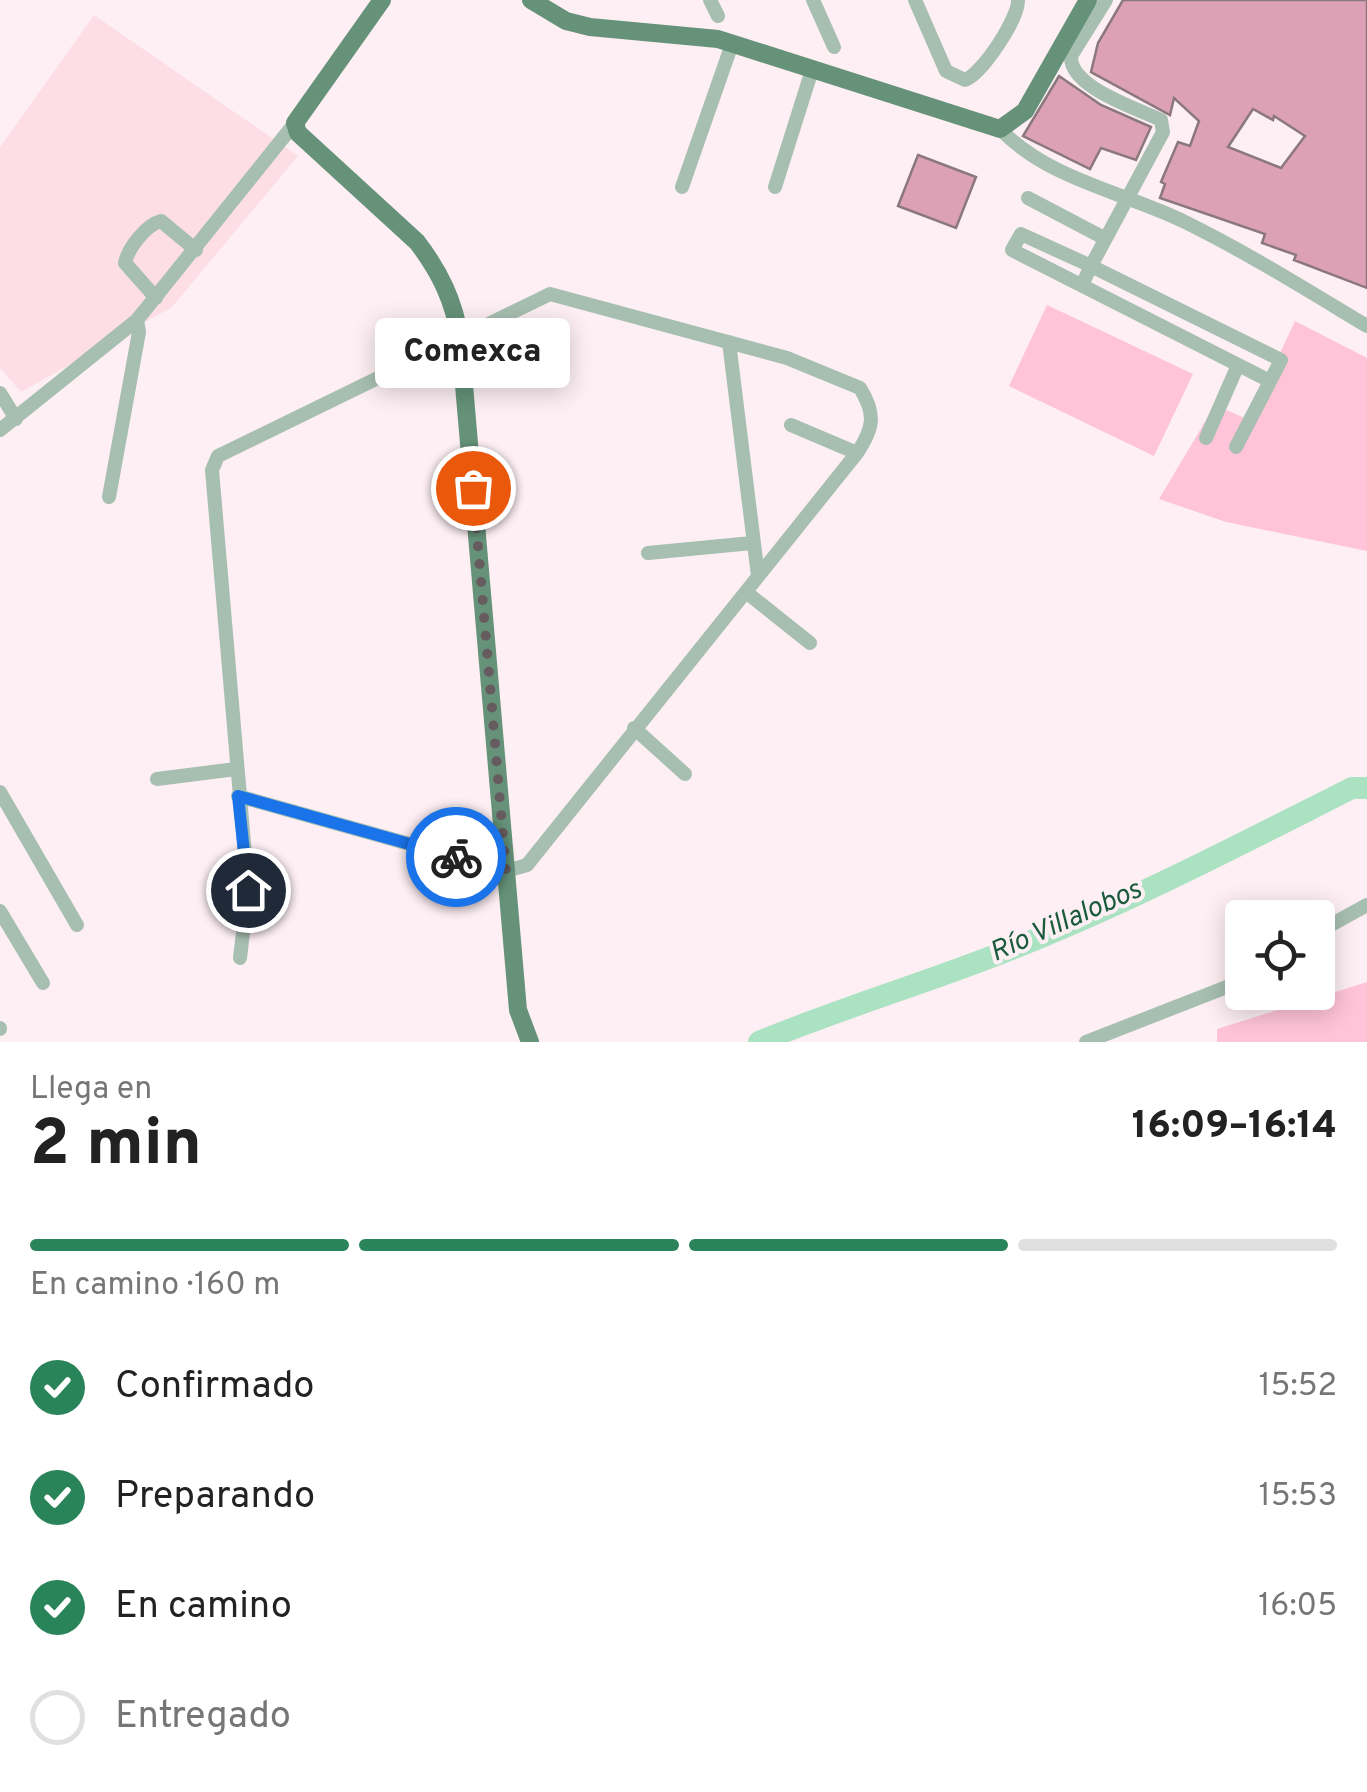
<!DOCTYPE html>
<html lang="es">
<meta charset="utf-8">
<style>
body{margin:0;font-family:Overpass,sans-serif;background:#f6f6f6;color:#222;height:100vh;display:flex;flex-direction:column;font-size:38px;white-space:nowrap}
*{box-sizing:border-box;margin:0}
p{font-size:32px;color:#767676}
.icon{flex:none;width:55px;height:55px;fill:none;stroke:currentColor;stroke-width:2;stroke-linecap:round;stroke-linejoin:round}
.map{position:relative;height:1042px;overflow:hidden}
.drawer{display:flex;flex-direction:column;background:#fff;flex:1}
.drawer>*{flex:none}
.controls{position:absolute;left:1225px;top:900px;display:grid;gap:20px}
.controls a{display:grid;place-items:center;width:110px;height:110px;border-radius:10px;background:#fff;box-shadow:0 5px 25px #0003;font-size:50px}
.pin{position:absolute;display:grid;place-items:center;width:85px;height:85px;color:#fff;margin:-42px;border:5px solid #fff;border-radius:50%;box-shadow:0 2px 10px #0007}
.courier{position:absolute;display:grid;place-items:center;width:100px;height:100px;margin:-50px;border:8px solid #1a73e8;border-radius:50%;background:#fff;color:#222;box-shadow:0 2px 12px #0007}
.bubble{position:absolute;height:70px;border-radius:10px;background:#fff;box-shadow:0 5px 25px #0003;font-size:32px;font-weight:800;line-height:70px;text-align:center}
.head em{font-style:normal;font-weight:800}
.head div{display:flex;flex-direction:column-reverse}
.head{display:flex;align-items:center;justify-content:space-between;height:170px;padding:0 30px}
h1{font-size:65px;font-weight:800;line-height:75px}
.bar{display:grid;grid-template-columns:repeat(4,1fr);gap:15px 10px;align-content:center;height:120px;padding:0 30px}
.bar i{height:12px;border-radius:8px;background:#e0e0e0}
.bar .selected{background:#2a8459}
.bar p{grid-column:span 4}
ol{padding:0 30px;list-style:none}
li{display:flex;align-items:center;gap:30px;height:110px}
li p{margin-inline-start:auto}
li .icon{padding:10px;border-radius:50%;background:#2a8459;color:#fff;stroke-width:4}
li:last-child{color:#767676}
li i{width:55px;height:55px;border:5px solid #e0e0e0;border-radius:50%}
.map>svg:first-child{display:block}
</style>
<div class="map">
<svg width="1367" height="1042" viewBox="0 0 1367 1042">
<rect width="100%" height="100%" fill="#fdeff3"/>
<path fill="#fddee7" d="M94,15L298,156L172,307L21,392L0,368V147Z"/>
<path fill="#ffc4d7" d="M1047,305L1193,374L1154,456L1009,386Z
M1295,321L1367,358V551L1226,522L1159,499L1215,405L1249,420Z
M1367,982V1042H1217V1029Z"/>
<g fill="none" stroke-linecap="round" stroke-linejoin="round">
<path stroke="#abe3c2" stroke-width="22" d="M759,1042C841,1008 926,983 1009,950C1126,904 1239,845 1352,788H1367"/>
</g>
<path fill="#dca1b5" stroke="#8b787e" stroke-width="2.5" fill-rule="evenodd" d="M1123,0H1367V288L1294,260L1296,255L1262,243L1265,234L1160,198L1165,184L1161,182L1178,142L1190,146L1199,121L1174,98L1170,115L1091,72L1098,43ZM1253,109L1273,120L1274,116L1305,136L1281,168L1228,147Z
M1059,76L1101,105L1151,127L1136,160L1101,148L1090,169L1023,136Z
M918,155L976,177L956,228L898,206Z"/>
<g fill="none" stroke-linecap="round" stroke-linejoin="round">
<path stroke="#a7bfb1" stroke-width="14" d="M710,0L718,16
M813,0L834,47
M915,0L946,71L965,80C982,74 1019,18 1018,0
M1106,0L1071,56C1069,87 1136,108 1161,120L1163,132L1091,266L1021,234L1012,250L1270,381
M1000,129C1049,180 1124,192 1185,222C1248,253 1307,290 1367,326
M682,187L732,44
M775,187L812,70
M1028,198L1104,238
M1082,285L1091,266L1281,360L1236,447
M156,298L125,263C128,248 146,225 161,221L196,250
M729,342L758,576
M0,393L16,419
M791,425L857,453
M0,430L137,320L295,123
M1206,438L1238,365
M109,497L139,332L137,320
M648,553L752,543
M746,592L810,643
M634,728L685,774
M157,779L236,769
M0,792L77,925
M238,796L506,871L527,865L857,453C874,428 876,414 860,388L787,358L550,294L218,456L212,470L248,890L240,958
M0,911L43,983
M1318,932L1367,905
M0,1028V1029
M1086,1042L1242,981"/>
<path stroke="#659279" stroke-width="18" d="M382,0L295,123L298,133L417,242C440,272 454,301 460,339L518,1010L530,1042
M531,0L566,21L590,27L718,39L1000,129L1025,111L1088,0"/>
</g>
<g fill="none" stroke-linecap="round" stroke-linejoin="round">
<path stroke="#665c5f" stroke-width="10" stroke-dasharray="0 18" d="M456,857L506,871L473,488"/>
<path stroke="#1a73e8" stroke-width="12" d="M248,890L238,796L456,857"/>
</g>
<g text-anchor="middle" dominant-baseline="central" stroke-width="8" stroke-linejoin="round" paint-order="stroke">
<g font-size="28" font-style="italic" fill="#1b5b3d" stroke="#fdeff3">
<text transform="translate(1066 922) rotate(-24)">Río Villalobos</text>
</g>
</g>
</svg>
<div class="controls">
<a><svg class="icon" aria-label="locate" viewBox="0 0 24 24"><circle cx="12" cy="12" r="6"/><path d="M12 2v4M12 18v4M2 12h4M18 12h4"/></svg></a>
</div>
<div class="pin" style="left:473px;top:488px;background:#ea580c"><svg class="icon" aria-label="bag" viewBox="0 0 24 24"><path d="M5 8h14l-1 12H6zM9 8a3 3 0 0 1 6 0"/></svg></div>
<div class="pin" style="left:248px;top:890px;background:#1f2937"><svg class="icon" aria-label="home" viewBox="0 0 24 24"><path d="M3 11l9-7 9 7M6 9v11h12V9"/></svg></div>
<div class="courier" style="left:456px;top:857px"><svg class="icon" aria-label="bike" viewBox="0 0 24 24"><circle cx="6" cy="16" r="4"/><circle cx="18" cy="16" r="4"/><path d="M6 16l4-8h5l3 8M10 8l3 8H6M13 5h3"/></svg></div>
<div class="bubble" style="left:375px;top:318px;width:195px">Comexca</div>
</div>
<section class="drawer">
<div class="head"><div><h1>2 min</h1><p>Llega en</p></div><em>16:09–16:14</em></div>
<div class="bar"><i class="selected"></i><i class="selected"></i><i class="selected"></i><i></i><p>En camino · 160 m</p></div>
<ol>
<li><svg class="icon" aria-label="check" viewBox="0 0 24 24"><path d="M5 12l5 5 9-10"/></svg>Confirmado<p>15:52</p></li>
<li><svg class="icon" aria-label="check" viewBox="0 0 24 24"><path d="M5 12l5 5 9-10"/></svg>Preparando<p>15:53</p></li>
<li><svg class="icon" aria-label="check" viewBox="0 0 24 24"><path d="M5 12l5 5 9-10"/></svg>En camino<p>16:05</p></li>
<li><i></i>Entregado</li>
</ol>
</section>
